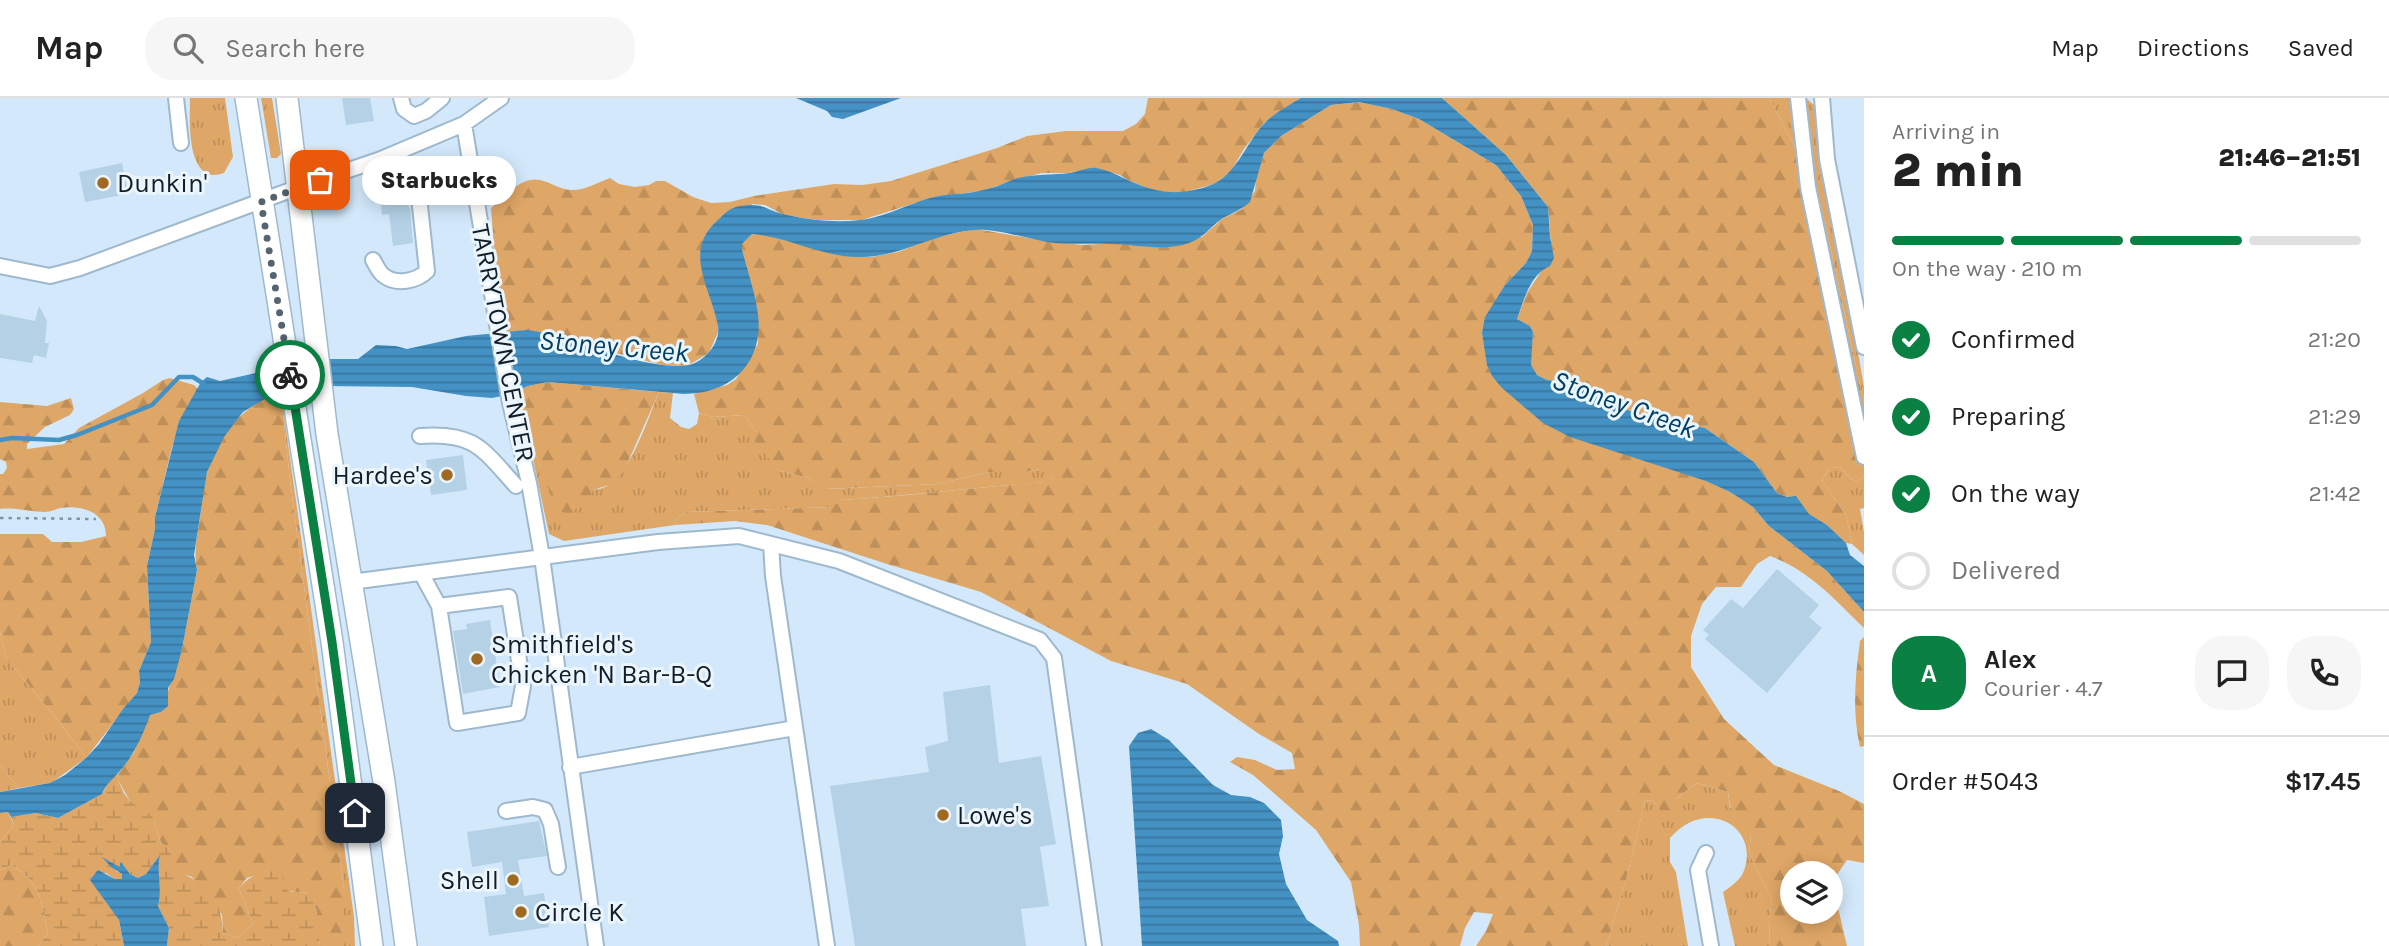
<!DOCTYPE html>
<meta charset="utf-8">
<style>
body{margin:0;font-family:Karla,sans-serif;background:#f6f6f6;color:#222;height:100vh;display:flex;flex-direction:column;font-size:26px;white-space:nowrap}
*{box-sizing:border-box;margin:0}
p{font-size:23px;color:#767676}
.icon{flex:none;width:38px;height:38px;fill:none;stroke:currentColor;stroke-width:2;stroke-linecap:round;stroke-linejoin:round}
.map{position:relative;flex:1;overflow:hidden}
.side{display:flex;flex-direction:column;background:#fff;width:525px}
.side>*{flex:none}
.tools{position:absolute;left:1780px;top:763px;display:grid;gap:14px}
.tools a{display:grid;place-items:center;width:63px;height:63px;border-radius:50%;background:#fff;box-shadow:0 4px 18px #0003;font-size:35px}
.pin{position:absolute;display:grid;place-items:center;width:60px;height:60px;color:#fff;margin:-30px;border-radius:14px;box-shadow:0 4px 10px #0006}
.courier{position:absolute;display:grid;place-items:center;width:70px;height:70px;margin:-35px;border:5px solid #0b8043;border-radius:50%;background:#fff;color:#222;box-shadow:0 2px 9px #0007}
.bubble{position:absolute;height:49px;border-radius:24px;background:#fff;box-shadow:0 4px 18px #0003;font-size:23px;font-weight:800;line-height:49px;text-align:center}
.headline em{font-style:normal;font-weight:800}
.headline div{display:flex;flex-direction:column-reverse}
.headline{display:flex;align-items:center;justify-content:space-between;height:119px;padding:0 28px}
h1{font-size:46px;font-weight:800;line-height:52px}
.bar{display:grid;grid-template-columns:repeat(4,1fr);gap:10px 7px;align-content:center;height:84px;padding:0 28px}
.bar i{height:9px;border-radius:5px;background:#e0e0e0}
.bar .selected{background:#0b8043}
.bar p{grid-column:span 4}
.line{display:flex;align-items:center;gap:18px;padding:0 28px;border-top:2px solid #e0e0e0}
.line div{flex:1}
.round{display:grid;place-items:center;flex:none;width:74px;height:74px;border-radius:28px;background:#f6f6f6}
ol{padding:0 28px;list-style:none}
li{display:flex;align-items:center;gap:21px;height:77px}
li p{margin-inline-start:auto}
li .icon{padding:7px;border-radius:50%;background:#0b8043;color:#fff;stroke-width:4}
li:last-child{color:#767676}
li i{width:38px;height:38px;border:4px solid #e0e0e0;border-radius:50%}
header{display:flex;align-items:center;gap:42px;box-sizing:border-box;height:98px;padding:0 35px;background:#fff;border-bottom:2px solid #e0e0e0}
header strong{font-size:33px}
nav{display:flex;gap:38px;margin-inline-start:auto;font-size:24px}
.search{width:490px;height:63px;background:#f6f6f6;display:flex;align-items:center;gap:18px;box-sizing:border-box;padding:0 24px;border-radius:28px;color:#767676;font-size:26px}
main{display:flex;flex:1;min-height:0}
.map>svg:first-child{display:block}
</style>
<header>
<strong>Map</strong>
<div class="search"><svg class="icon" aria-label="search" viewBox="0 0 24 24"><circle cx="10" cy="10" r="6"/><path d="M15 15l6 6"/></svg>Search here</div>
<nav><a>Map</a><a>Directions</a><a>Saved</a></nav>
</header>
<main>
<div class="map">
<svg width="1864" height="848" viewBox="0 0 1864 848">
<defs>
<pattern id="grass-tufts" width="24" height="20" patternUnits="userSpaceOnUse" patternTransform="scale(1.75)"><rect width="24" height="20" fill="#dfa767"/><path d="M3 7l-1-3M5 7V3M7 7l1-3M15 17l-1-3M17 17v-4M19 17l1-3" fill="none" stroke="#be8f59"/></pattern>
<pattern id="forest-firs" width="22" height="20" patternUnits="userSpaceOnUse" patternTransform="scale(1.75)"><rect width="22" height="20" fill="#dfa767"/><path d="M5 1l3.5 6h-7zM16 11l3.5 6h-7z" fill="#be8f59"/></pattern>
<pattern id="wetland-marsh" width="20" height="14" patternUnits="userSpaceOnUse" patternTransform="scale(1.75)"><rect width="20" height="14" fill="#dfa767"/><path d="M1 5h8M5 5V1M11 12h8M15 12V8" fill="none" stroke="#be8f59"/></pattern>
<pattern id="water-rules" width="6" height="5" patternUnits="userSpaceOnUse" patternTransform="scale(1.75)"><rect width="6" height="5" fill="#4491c4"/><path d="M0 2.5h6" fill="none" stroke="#38769f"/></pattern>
</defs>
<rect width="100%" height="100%" fill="#d3e9fb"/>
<path fill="url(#grass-tufts)" d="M190,0H225L233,59L224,75C220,76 216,77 212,77C186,72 190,20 190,0Z
M261,0H272L281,56L277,60H271Z
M1769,0H1806L1816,9L1864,289V305L1825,124L1807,72Z
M659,294L673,295L670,320L681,329L689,331L697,326L699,315L713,319L744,317L756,334L778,372L808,380L826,391L937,386L990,374H1026L1040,371L1055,377L1046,384C977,389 909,398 841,402L833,409L687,414L677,420L675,427L564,443L549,436L524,318L540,370C556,377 574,387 591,391C625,398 648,319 659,294Z
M281,295L354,819L355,848H344V791L290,382Z
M1840,369L1851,381L1859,384L1864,377V410L1860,411L1864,434V457L1852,446L1846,417L1822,382L1830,370Z
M0,534L6,560L61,626L86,660L51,685L19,690L0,668Z
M1697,685L1728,694L1730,709L1751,736L1749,755L1772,802L1769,822L1770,848H1735L1723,794C1730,789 1740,782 1743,775C1762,730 1707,697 1670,740V764L1676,774L1688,848H1606L1626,782L1645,703L1653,702L1660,713Z"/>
<path fill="url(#forest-firs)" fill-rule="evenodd" d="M1148,0H1301L1264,25L1244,51L1231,73L1224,79L1214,86L1186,94L1177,96L1152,92L1128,82L1120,77L1094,70L1069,75H1042L1017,81L982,93L934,99L862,122H818L784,117L765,107L752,106L718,228V234L709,255L687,268L662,267L527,232L507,234L495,161L491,110C502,101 516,84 531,82C546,79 558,93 573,92C585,92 599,84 610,80L619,86L635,89L649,87L656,83H665L693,99L711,105L730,104L754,98L834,86L862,87L891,83L997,50L1027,38L1066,33H1123L1136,26L1145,16Z
M1442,0H1769L1807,72L1825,124L1864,305V377L1859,384L1851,381L1840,369L1830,370L1822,382L1846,417L1852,446L1846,445L1827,427L1809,417L1796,398L1787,399L1777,395L1754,364L1705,330L1639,317L1617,307L1605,297L1566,284L1547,282L1537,277L1530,267L1533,234L1530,228L1517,221L1527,195L1542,172L1551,147L1548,109L1506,57Z
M1359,4L1392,11L1419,21L1496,67L1521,98L1533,127L1532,153L1526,165L1505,187L1482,235L1488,267L1492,278L1730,394L1753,409L1769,428L1827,473L1864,514V530C1834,501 1810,473 1770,458L1757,466L1741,489H1716L1702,506L1691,538V569L1724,621L1774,667L1839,693L1864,706V765L1847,762L1832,784L1847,848H1770L1769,822L1772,802L1749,755L1751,736C1733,722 1731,716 1728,694L1697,685L1677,700L1669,717L1660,713L1653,702L1645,703L1626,782L1606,848H1476L1486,833L1493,816L1474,814L1465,830L1460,848H1360L1359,827L1351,784L1316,732L1253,677L1230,664L1237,659L1255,662L1277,672L1295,671L1292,655L1259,636L1187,586L1111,563L981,494L887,466L767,427L735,423L675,427L677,420L687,414L832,409L841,402C909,398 977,389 1045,384L1054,378L1040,371L1026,374H990L937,386L825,391L808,380L778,372L754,342L756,334L744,317L713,319L699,315L694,296L727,287L736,281L758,246V216L742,151V146L752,136L770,138L836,156L872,159L898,154L937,139L976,131L1052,144L1084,147L1202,139L1222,121L1242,111L1255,93L1256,80L1264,55L1281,38L1331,7ZM1792,775H1830V814H1792Z
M170,280L194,287L198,291L184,316L172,349L155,419V431L147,468L151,544L139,573L140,585L137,595L86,660L61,626L6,560L0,534V436H43L52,444H81L106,438C106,414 82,407 61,410C56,411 50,414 45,414C30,414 15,409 0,411V376H3L7,370L6,364L0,361V304L47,308L71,300L74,311L70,317L45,329L27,346V351L64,346L79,330L143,295L163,282Z
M548,284L659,294L624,373L612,386L593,392L590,400L569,416L558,413L540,370L524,318L512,296L528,288Z
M281,295L290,382L344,791V848H320L316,811L306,795L288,793L256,777L247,780L239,790L253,826L237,840L223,835L222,817L192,779L181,775L173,766L171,752L161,745L154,724L130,703L118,682L119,675L134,654L150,617L161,614L182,551L197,472C193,452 198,434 201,413C203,401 203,388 207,375C217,339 243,305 281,295Z
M1864,539V648L1860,649C1852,613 1855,580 1860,543Z
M8,714L14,727L0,744V715Z
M11,767C40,782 42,805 48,835L38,848H0V772Z"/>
<path fill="url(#wetland-marsh)" d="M0,668L19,690L0,694Z
M119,675L118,682L124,695L130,703L152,718L161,745L171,752C174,779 194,776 210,794C220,806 222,821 223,835L237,840L253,826L239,790C248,779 258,776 269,768L278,769L288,793C294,795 299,793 305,795C319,800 319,835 320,848H167L169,830L158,808C163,792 156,775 159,759L146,776L138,780L130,776L121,765L116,773L123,776L122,781H115L106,775L90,781L119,822L124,848H38L48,835C42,805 40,782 11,767L0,772V744L14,727L11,719L36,715L58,720L102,696L110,682Z"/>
<path fill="url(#water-rules)" d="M796,0H901L843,21L832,19L827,13Z
M1301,0H1442L1506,57L1548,109L1550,139L1554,160L1550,168C1530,176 1524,202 1517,221L1530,228L1533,234L1531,267L1537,277L1547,282L1566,284L1605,297L1617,307L1639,317L1705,330L1754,364L1777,395L1787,399L1796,398L1809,416L1827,427L1846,445L1850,457L1864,468V514L1827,473L1769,428L1753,409L1730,394L1706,383L1570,339L1543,325L1502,290L1492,278L1487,267L1482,235L1485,219L1505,187L1526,165L1532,153L1533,127L1521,98L1496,67L1419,21L1392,11L1359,4L1331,7L1281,38L1264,55L1250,104C1242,111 1233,115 1223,120C1211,128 1204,140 1189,145C1165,154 1135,146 1110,146C1089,145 1068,147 1047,144C1027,140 992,130 974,132C935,135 900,159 861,159C824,160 789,139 752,136L742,146V151C747,172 755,194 758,216C764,264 732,296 684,296L548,284L528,288L512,296L492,300L466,298L412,289L323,288L270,298L243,314L224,339L207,374L194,457L197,472L182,551L174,581L168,590V608L161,614L150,617C143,637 134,657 120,673C113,681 106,686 102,696L58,720L36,715L11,719L8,714L0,715V694L50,685L65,677L86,660L99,646L123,611L137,595L140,585L139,573L151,544L147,468L155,431V419L179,323L201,284L207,279L220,283L265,273L293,261H358L376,247L396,248L407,251L466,238L527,232L546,235C584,246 645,270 684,268C702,267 721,246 718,228C711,190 681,153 719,121C724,116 729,111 736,109C764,103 763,112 787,117C810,122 836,125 860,122C882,120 909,106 930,100C947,95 966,97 983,92C995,90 1006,84 1018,80C1035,76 1052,77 1070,75C1078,74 1087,69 1096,70C1109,72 1119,78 1130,83C1158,96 1183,98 1211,87C1235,78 1246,46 1262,28C1272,16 1288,8 1301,0Z
M1151,631L1169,642L1213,687L1231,697L1250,699L1264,705L1281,722L1283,738L1279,756L1286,786L1307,822L1338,843L1339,848H1142L1129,648L1138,635Z
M160,757C156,774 163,791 158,808L169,830L167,848H124L119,822L90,782L98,772L115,781H122V776L111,769L102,759L119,769L121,764L130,776L138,780L146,776Z"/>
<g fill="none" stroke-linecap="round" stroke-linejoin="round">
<path stroke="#4491c4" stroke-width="4.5" d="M0,342L12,340L59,342L77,337L152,307L179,279H193L204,286"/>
</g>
<path fill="#b5d1e6" d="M342,0H370L374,23L346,27Z
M122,65L128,96L85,104L79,74Z
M405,84L409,110H410L413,145L393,148L389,116L382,117L381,107L386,106L384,87Z
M39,208L47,223L45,245H49L46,260L34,257L32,265L0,260V216L35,223Z
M463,357L467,392L431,397L426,362Z
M1777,471L1819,507L1809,519L1822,530L1767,595L1705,541L1709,537L1703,532L1731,501L1743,510Z
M490,522L500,589L463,596L453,533L467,531L466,526Z
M990,587L999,665L1041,658L1056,746L1040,749L1049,808L1021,811L1026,848H855L830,688L929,674L925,649L948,643L943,594Z
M539,723L547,758L518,762L524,798L544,795L549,829L489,838L484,799L506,796L502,764L472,769L467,734Z"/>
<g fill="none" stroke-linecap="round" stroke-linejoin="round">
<defs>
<path id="minor" d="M176,0L181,45
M401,0L404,11L414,18L426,13L442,0
M1798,0L1808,89L1864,359
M1822,0L1827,61L1864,249
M464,26L510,305L529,385L542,459L596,848
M373,162C376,167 379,174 383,177C396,188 417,183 427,173L419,99L422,84
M0,168L50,178L80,170L299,89L381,61L464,26L501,0
M420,338C474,334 482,350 516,388
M771,446L773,478L827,848
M421,475L439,508L457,625L518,615L523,588L509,499L439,508
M351,484L658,444L739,438L839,463L1040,542L1054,560L1094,848
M570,669L795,630
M506,713L533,709L545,712L551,726L558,769
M1706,755L1698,772L1711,848"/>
<path id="highway" d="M246,0L332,544L372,848
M287,0L327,336L384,684L406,848"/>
</defs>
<use href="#minor" stroke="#9eb9cd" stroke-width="18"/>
<use href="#highway" stroke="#9eb9cd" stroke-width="24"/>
<path stroke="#8293a1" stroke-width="2.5" stroke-dasharray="3.5 5" stroke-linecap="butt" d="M0,420L96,421"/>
<use href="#minor" stroke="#fff" stroke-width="14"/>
<use href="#highway" stroke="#fff" stroke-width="21"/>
</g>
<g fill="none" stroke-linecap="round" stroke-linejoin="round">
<path stroke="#566470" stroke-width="7" stroke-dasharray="0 12.6" d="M290,277L261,104L320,82"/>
<path stroke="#0b8043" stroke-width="9" d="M290,277L332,544L355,715"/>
</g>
<g fill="#9f6922" stroke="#eaf5fe" stroke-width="2.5">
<circle cx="103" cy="85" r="7"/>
<circle cx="447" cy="377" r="7"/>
<circle cx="477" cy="561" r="7"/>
<circle cx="943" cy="717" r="7"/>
<circle cx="513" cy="782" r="7"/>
<circle cx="521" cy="814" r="7"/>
</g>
<g text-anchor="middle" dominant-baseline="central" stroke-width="6" stroke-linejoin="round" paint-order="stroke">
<g font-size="26" fill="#131d25" stroke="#eaf5fe" text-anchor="start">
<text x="117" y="85">Dunkin'</text>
<text x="433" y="377" text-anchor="end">Hardee's</text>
<text x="491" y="546">Smithfield's<tspan x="491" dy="30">Chicken 'N Bar-B-Q</tspan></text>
<text x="957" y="717">Lowe's</text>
<text x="499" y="782" text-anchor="end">Shell</text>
<text x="535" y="814">Circle K</text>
</g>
<g font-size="26" fill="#131d25" stroke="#eaf5fe">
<text transform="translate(503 245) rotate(79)">TARRYTOWN CENTER</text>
</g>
<g font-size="28" font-style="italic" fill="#003f62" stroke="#eaf5fe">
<text transform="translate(614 248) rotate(5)">Stoney Creek</text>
<text transform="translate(1624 306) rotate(20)">Stoney Creek</text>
</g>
</g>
</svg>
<div class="tools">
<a><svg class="icon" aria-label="layers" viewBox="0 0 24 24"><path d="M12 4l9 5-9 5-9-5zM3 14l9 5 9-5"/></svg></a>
</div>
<div class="pin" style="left:320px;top:82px;background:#ea580c"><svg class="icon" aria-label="bag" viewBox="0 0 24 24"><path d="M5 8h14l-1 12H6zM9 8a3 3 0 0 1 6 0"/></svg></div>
<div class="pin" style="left:355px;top:715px;background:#1f2937"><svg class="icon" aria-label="home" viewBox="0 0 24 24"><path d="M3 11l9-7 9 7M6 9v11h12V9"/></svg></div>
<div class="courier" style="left:290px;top:277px"><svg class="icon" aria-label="bike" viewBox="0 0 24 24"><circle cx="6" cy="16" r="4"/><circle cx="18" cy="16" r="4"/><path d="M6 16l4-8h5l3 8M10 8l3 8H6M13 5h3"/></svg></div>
<div class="bubble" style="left:362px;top:58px;width:154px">Starbucks</div>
</div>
<section class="side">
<div class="headline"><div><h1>2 min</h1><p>Arriving in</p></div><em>21:46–21:51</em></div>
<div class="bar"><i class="selected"></i><i class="selected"></i><i class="selected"></i><i></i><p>On the way · 210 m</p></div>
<ol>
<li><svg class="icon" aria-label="check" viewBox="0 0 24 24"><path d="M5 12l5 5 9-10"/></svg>Confirmed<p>21:20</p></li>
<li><svg class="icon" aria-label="check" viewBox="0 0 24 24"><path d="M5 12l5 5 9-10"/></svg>Preparing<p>21:29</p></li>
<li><svg class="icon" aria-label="check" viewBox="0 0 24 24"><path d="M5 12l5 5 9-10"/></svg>On the way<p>21:42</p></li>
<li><i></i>Delivered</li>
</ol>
<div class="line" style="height:126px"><b class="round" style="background:#0b8043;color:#fff">A</b><div><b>Alex</b><p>Courier · 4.7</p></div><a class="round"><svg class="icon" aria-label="chat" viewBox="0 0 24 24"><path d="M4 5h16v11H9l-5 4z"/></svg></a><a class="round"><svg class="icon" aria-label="phone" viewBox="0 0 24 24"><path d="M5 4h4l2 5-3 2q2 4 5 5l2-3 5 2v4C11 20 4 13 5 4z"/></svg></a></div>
<div class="line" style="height:91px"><div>Order #5043</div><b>$17.45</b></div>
</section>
</main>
